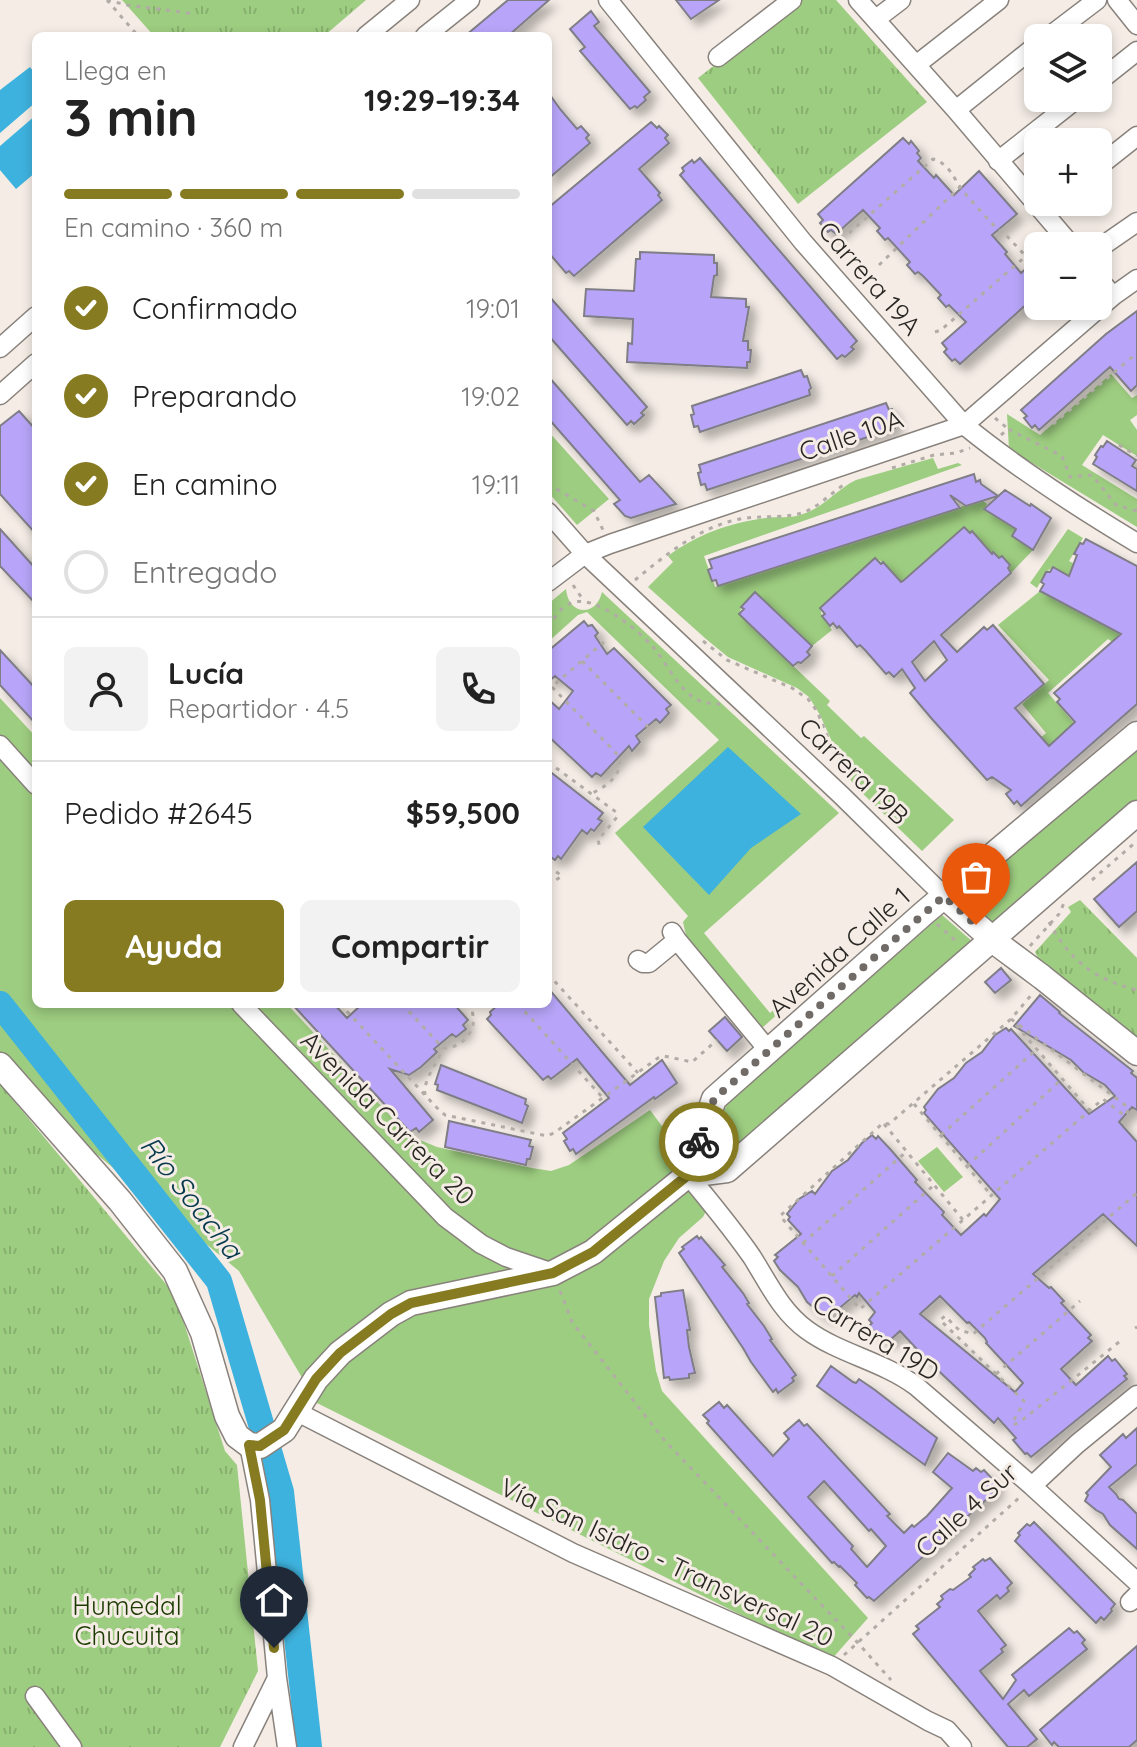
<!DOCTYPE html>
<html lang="es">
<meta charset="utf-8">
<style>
body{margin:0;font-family:Quicksand,sans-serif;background:#f2f2f2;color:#222;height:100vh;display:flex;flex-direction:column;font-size:30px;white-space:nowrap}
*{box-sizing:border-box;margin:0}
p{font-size:26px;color:#767676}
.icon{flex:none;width:44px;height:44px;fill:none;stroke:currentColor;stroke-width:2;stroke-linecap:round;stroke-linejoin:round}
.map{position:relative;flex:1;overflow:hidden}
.sheet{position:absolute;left:32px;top:32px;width:520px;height:976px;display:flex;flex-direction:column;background:#fff;border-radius:12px;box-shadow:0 4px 12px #0003}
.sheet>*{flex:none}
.tools{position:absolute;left:1024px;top:24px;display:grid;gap:16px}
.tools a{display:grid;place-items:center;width:88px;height:88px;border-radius:12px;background:#fff;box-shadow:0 4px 12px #0003;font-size:40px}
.pin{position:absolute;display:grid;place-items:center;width:68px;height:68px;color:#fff;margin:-82px -34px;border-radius:50% 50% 50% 0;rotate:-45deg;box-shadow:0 0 8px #0007}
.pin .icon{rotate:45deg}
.courier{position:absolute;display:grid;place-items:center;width:80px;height:80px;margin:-40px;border:6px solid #867b21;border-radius:50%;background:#fff;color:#222;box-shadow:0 2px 10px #0007}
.headline em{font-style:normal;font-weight:700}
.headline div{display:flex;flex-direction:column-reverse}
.headline{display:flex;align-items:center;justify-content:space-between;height:136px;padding:0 32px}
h1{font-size:52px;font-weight:700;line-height:60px}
.bar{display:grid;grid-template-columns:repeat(4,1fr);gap:12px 8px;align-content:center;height:96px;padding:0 32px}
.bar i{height:10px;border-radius:6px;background:#e0e0e0}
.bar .active{background:#867b21}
.bar p{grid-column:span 4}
.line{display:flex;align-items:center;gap:20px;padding:0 32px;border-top:2px solid #e0e0e0}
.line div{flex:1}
.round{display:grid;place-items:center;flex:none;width:84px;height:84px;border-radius:12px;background:#f2f2f2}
ol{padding:0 32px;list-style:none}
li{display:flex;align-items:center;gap:24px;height:88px}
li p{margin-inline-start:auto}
li .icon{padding:8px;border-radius:50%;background:#867b21;color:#fff;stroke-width:4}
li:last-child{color:#767676}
li i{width:44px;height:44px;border:4px solid #e0e0e0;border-radius:50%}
.cta{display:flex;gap:16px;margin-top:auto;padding:16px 32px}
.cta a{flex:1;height:92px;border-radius:12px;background:#867b21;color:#fff;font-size:32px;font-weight:700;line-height:92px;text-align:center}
.cta a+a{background:#f2f2f2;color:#222}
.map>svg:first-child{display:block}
</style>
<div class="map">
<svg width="1137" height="1747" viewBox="0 0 1137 1747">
<defs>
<pattern id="park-tufts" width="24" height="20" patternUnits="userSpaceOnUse" patternTransform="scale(2)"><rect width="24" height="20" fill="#9dcd80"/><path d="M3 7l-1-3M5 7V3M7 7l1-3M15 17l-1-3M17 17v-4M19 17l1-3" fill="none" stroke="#87b06e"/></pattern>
<filter id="shadow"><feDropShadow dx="7" dy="7" stdDeviation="4" flood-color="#0004"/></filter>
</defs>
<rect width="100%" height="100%" fill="#f4ece5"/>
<path fill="#9dcd80" d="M1111,374L1132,398L1137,395V415L1130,420L1137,430V456L1103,435L1082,465L1137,499V527L1009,449L1007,414L1040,435Z
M548,431L609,499L577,525L548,492Z
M933,458L938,469L958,463L962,465L704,556L715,587L718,586L982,500L987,504L984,510L1016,529L1012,536L1033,550L1011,573L1002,557L999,558L993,553L876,656L865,650L982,547L978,542L980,540L972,531L970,533L964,527L847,630L837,628L893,578C890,568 885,563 875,558L820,608L822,616L832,630L812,646L758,595C748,599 742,604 739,614L830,701L827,705L861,738L864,736L954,820L922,851L855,786L847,775L820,715L809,697L797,688L728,657L706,639L648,587L673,562L668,556C698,534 729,523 766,518C779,516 791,519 803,514C823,508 837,489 856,480Z
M1068,529L1083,538L1069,561L1137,597V613L1053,567L1046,572L1037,588L1030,583Z
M566,589C568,615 596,618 602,592L839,813L704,933L770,1013L786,999L789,1004L762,1028L687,940L683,922L688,916L615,833L719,740L587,612L578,615L548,642V604Z
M1040,591L1137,643V658L1108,639L1048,693L1074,723L1003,786L994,778L1046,733L1022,704L1049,680L998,625Z
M0,698L36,737V1004H287L408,1135L437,1147L532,1168L551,1171L569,1165L650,1110L714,1196L703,1217L679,1238L664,1261L649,1299V1325L656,1371L662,1391L868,1618L831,1660L317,1403L239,1271L0,1075Z
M1137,744V803L993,923L965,897L966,891Z
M942,915L973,942L713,1168L708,1164L709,1145L728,1102Z
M937,1147L963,1177L944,1192L918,1161Z"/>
<path fill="url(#park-tufts)" d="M122,0H366L324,36H154Z
M799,0H836L927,102L798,204L698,78Z
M1080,900L1137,958V1038L1038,958L1035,952L1071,912L1068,907Z
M0,1084L175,1295L225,1451L237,1465L258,1671L220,1747H0Z"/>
<path fill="#3eb2de" d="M30,67L36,75V102L0,133V90Z
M36,115V172L16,189L0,170V146Z
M728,747L801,814L751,848L709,895L643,827Z"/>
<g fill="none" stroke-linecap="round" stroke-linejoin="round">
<path stroke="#3eb2de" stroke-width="26" d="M0,1004L219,1281L281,1492L309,1747"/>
</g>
<path fill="#b8a5f9" stroke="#7f7d86" stroke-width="2" fill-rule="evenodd" filter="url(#shadow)" d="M508,0H549L508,36H465Z
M676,0H719L691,19Z
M591,11L599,22L594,26L650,92L644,97L646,100L637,108L635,106L630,109L580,51L585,47L570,29Z
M548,92L560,109L577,129L581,126L589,135L586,138L590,143L548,179Z
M651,122L657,128L659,126L668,135L665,138L669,143L639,169L660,193L658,195L662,200L574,276L569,271L566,273L548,252V208Z
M903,138L909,144L911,141L919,151L917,153L921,158L918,161L934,178L936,175L954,195L979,171L1017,214L992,235L1007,252L1005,254L1021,273L1028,267L1038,278V294L960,364L955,359L952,361L944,352L947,349L942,343L966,322L949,305L946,307L938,298L941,295L923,276L918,272L915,274L907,265L910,262L888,238L885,240L877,231L880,228L863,210L836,234L831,230L828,232L820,223L823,220L818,214Z
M700,158L857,341L851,347L854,349L845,357L842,355L837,359L680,175L684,171L682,168L692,160L694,163Z
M640,252L714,255V263H717V275L714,276L711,297L746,299V307H749L743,341H748V350H751L750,362H747V368L627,362L628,343L632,344L633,319L584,316L586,289L634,291L636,259H640Z
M548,295L647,407L641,413L644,415L634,424L631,421L627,425L548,335Z
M1137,311V385L1131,391L1110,367L1039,430L1035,425L1032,428L1024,418L1027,416L1021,410L1106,334Z
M801,370L804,377L807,376L811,388L809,390L810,395L700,432L698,426L694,427L691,415L694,414L692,406Z
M548,376L640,482L649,475L676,504L631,518L625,516L614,504L620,500L548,418Z
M886,403L889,410L892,409L896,421L893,422L895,428L707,490L705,484L701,485L698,473L701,472L699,465Z
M19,411L36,430V534L0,494V426Z
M1107,441L1136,460L1132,466L1137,469V491L1093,464L1097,457L1095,455L1101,446L1103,447Z
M974,474L976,482L980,480L981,484L998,496L966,506L950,495L960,508L718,586L716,580L712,581L708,570L712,568L709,560Z
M1005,490L1030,506L1031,504L1051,518L1033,550L1012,536L1016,529L984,509Z
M964,527L970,533L972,531L992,554L993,552L999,558L1002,556L1010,565L1008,568L1011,573L941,635L957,652L984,627L987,630L993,625L1044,684L1015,708L1049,746L1075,722L1057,702L1060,699L1054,693L1121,634L1040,591L1044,584L1041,582L1046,572H1050L1053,567L1069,576L1077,555L1074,554L1080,543L1083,544L1086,539L1137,566V704L1021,806L1017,801L1014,804L1006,794L1011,790L992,777L987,780L932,719L910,693L915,688L902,669L894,677L889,672L886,674L865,650L860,645L857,647L839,626L837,628L833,623L830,626L822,616L825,614L820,608L875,558L881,564L883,562L901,582L903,581ZM934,641L947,660L925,681L912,662Z
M0,529L36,569V604L0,566Z
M755,592L812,646L807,652L810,655L801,663L798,662L793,666L739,614L744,609L741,607Z
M584,621L588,626L592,625L598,633L595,636L607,654L614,648L671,705L666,709L669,713L660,723L656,719L636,736L640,742L632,751L629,746L601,776L596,773L592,777L548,736V699L559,709L573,691L555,676L548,682V651Z
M0,650L36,689V724L0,685Z
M548,770L603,813L598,819L602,821L594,831L591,829L587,834L582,830L561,859L558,856L555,860L548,855Z
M1137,862V911L1119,927L1094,899Z
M1001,968L1011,980L995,993L985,982Z
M548,988L630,1085L662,1060L677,1083L655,1099L654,1097L576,1154L573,1149L570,1151L564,1141L567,1139L563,1133L609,1098L577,1059L551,1079L548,1076L543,1080L487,1019L491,1015L490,1012L499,1004H548Z
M1040,995L1060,1012L1059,1013L1133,1071L1131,1073L1137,1078V1110L1132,1107L1119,1122L1137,1142V1246L1103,1214L1033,1274L1049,1288L1051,1287L1064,1301L1061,1303L1091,1335L1088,1338L1092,1341L1061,1369L1076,1385L1108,1356L1112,1361L1115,1359L1127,1374L1124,1376L1127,1379L1031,1457L1027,1453L1025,1454L1013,1440L1016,1438L998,1418L994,1423L927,1360L900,1331L889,1341L885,1337L882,1340L869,1326L872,1323L869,1320L875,1312L859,1293L857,1297L855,1295L830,1316L827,1313L824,1316L807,1302L798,1287L780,1270L774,1261L778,1257L775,1255L801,1234L788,1220L790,1217L787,1214L799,1199L812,1191L815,1194L832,1171L848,1160L862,1143L872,1135L876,1139L878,1136L891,1150L917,1180L915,1182L944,1212L942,1215L961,1235L984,1214L986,1216L1000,1199L924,1113L926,1110L924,1107L938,1089L954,1078L966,1063L982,1052L995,1035L1006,1028L1009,1031L1011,1029L1089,1114L1115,1096L1105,1085L1083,1072L1071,1060L1014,1026ZM940,1296L967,1323L969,1322L985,1338L987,1342L986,1343L1023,1383L1015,1392L920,1314Z
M292,1004H334L347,1018L362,1004H454L468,1020L463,1025L466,1029L456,1037L452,1034L434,1049L437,1052L421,1067L409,1075L390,1069L433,1120L419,1132L416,1128L410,1132Z
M725,1017L742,1037L727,1051L709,1031Z
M441,1065L526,1099L525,1104L528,1106L522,1123L437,1090L438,1085L435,1084Z
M449,1121L531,1140L529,1146L533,1147L530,1159H527L526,1165L445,1147Z
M697,1236L699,1239L701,1237L725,1265L722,1267L743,1293L749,1303L747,1304L764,1326L772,1339L770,1340L796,1375L792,1378L794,1381L778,1393L776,1389L773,1392L751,1362L743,1348L679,1253L684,1249L682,1247Z
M683,1290L690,1330H687L689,1347L695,1373L689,1374V1378L670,1380L669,1377L664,1378L655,1297L661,1296V1293Z
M831,1366L853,1382L856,1383L859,1379L875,1390L937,1438L925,1465L817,1386Z
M719,1402L724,1408L727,1405L773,1456L789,1439L784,1433L799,1420L804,1426L807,1424L890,1514L887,1516L904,1533L912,1525L914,1527L927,1516L952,1488L933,1472L948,1453L973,1471L976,1468L981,1472L984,1470L997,1484L994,1487L997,1490L874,1601L869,1597L867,1598L855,1585L857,1583L840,1566L839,1567L834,1562L832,1563L707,1423L709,1421L703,1415ZM824,1481L869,1531L871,1529L886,1546L867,1567L851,1549L853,1546L808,1497Z
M1137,1428V1464L1109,1487L1116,1494L1119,1499L1123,1500L1137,1514V1549L1110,1525L1103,1514L1096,1510L1085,1501L1088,1495L1086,1493L1111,1467L1100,1455L1123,1434L1126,1438Z
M1034,1522L1115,1604L1111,1609L1112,1611L1104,1620L1101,1617L1096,1623L1015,1541L1020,1535L1018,1533L1027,1524L1030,1526Z
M990,1558L1012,1583L1007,1588L1009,1591L1000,1599L997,1595L978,1611L1006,1645L1001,1649L1003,1652L980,1671L1003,1699L1016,1680L1012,1675L1069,1628L1074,1633L1077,1631L1085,1640L1082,1643L1087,1649L1029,1696L1024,1690L1008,1704L1037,1739L1027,1747H1008L913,1634L919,1629L916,1626L940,1607L937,1604L943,1599L941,1596L950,1589L953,1590L971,1577L969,1575L975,1569L973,1567L983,1559L985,1561Z
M1137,1646V1740L1129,1747H1059L1054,1742L1052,1745L1040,1730Z"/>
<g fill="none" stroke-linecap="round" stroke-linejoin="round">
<defs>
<path id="minor" d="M608,0L803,242L964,425C1018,469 1077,507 1137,543
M858,0L956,110L1072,246
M1117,0L1137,25
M876,19L901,0
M366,36L410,0
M425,36L470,0
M1047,38L1097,0
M718,57L792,0
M916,65L999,0
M1098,82L1137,51
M956,110L1038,44
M998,161L1078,98
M1098,167L1137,136
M1098,249L1137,222
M1098,278L1113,296
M0,348L36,316
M0,395L36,363
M548,512L585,554L841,795L944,896
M548,582L585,554L610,544L964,425L1113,296L1137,279
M0,745L36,785
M677,940L769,1051
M638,960L643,963H649L677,940L672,932
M241,1004L445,1217L481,1244L506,1257L553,1273
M688,1175C710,1202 732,1228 752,1257C769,1284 781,1311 807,1330C840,1354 882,1361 916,1386L1032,1486L1137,1582
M298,1409L307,1417L573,1553L832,1666L928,1721L947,1730L962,1747
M249,1445L260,1500L277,1678L287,1747
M1032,1486L1077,1444L1137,1395
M1130,1602L1137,1595
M35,1696L72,1747
M243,1747L277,1678"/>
<path id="major" d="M944,896L999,945L1042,977L1137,1053
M0,1065L120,1201L175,1271L203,1333L227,1416L237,1436L249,1445L260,1446L284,1430L316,1379L340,1353L391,1314L411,1303L553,1273L593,1252L688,1175L714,1099L924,913L1137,734
M688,1175L727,1170L1137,813"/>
</defs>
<use href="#minor" stroke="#89827c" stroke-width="21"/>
<use href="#major" stroke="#89827c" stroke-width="27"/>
<path stroke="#b2aca6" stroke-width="3" stroke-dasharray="4 6" stroke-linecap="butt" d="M107,0L127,5L196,14
M107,0L138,36
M849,233L933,159C951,165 953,178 963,191C974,204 986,217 998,230L1004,233L1038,269
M879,265L960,187
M935,332L941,330L1026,256
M995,418L1007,428
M1053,424L1137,353
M1001,435L1008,429L1062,456L1070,477L1092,475L1116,505L1137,511
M1119,445L1137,456
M892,468L934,455L956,453L970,448
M548,484L594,511L603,530
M635,580C667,554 699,527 740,519C760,515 790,519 807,511C822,504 833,491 847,483
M573,585L584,601
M548,627C554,619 560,608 569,604C592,591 638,630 653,647C667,663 677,688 696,699C703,703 712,704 720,704
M703,641L727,660L792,688L808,699L817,711L843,774
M582,661L648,727
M552,687L618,755C624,776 607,785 591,794
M548,690L604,642
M548,762L616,812L617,817L598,840L600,848
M548,866L562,876L548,885
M1092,880L1137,841
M1049,922C1070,961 1094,979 1137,990
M937,924L958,943
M1030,946L1059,914L1064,903
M548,974L638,1073
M340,1004L439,1110L445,1115L547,1136L554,1133L658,1058L664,1056L692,1062L717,1040
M402,1004L443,1048C456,1049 470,1038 473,1025C474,1018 472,1010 471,1004
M518,1004L603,1098
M1011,1019L1129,1108L1125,1116L1103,1099L860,1309L780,1216L883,1123L889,1124L1011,1019L1033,993
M1016,1025L1089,1110
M425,1095C423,1079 437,1064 443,1048
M914,1104L992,1196
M884,1124L963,1220
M941,1135L1037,1049
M967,1166L1062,1079
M803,1243L906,1152
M832,1276L934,1185
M560,1291L572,1322L665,1441L858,1643L891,1680
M1135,1328L1137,1327
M1119,1342L1020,1422L1013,1425C1014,1416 1021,1410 1024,1401L940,1320L945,1316L959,1330L973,1334L1137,1193
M996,1374L1080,1301
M844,1655L1020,1497"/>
<use href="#minor" stroke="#fff" stroke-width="18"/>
<use href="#major" stroke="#fff" stroke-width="24"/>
</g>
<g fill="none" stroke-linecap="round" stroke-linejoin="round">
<path stroke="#706b67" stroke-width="8" stroke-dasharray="0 14.4" d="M699,1142L714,1099L944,896L976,925"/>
<path stroke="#867b21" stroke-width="10" d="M274,1648L260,1500L249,1445L260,1446L284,1430L316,1379L340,1353L391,1314L411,1303L553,1273L593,1252L688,1175L699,1142"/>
</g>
<g text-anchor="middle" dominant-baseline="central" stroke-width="6" stroke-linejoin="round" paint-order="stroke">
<g font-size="26" fill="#292623" stroke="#f4ece5">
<text transform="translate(870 278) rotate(49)">Carrera 19A</text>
<text transform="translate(851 435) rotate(-19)">Calle 10A</text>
<text transform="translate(854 771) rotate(44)">Carrera 19B</text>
<text transform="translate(839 952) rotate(-42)">Avenida Calle 1</text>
<text transform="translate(388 1118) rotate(45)">Avenida Carrera 20</text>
<text transform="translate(876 1337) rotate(31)">Carrera 19D</text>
<text transform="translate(966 1510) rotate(-42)">Calle 4 Sur</text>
<text transform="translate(667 1562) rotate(25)">Vía San Isidro - Transversal 20</text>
</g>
<g font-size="26" fill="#1b3a00" stroke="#f4ece5">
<text x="127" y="1605">Humedal<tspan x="127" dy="30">Chucuita</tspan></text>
</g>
<g font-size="28" font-style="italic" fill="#05394b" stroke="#f4ece5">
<text transform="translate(192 1197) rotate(52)">Río Soacha</text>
</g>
</g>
</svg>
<div class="tools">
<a><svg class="icon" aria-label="layers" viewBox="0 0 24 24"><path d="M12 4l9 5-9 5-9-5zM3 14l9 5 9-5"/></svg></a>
<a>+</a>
<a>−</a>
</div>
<div class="pin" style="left:976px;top:925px;background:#ea580c"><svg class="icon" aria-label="bag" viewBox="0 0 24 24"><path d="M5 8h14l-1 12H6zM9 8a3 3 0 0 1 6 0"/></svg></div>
<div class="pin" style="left:274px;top:1648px;background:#1f2937"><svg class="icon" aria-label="home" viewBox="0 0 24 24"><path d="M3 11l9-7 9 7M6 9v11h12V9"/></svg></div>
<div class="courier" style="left:699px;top:1142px"><svg class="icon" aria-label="bike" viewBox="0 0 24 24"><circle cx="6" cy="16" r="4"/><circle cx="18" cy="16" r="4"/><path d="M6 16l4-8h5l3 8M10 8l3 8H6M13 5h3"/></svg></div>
<section class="sheet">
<div class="headline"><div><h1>3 min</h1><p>Llega en</p></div><em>19:29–19:34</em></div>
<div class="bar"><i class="active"></i><i class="active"></i><i class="active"></i><i></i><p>En camino · 360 m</p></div>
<ol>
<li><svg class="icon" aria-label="check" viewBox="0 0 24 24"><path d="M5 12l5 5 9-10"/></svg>Confirmado<p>19:01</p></li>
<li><svg class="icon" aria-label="check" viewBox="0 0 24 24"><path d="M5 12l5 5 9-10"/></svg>Preparando<p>19:02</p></li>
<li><svg class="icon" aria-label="check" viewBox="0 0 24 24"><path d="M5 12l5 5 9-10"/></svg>En camino<p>19:11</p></li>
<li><i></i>Entregado</li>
</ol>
<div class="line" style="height:144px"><a class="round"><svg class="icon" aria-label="person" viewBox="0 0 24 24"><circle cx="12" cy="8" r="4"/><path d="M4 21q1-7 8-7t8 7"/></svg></a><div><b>Lucía</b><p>Repartidor · 4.5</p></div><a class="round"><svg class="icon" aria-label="phone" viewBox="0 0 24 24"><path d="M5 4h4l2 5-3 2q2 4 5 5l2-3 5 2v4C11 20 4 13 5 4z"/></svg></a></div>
<div class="line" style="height:104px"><div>Pedido #2645</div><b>$59,500</b></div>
<div class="cta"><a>Ayuda</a><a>Compartir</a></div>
</section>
</div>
